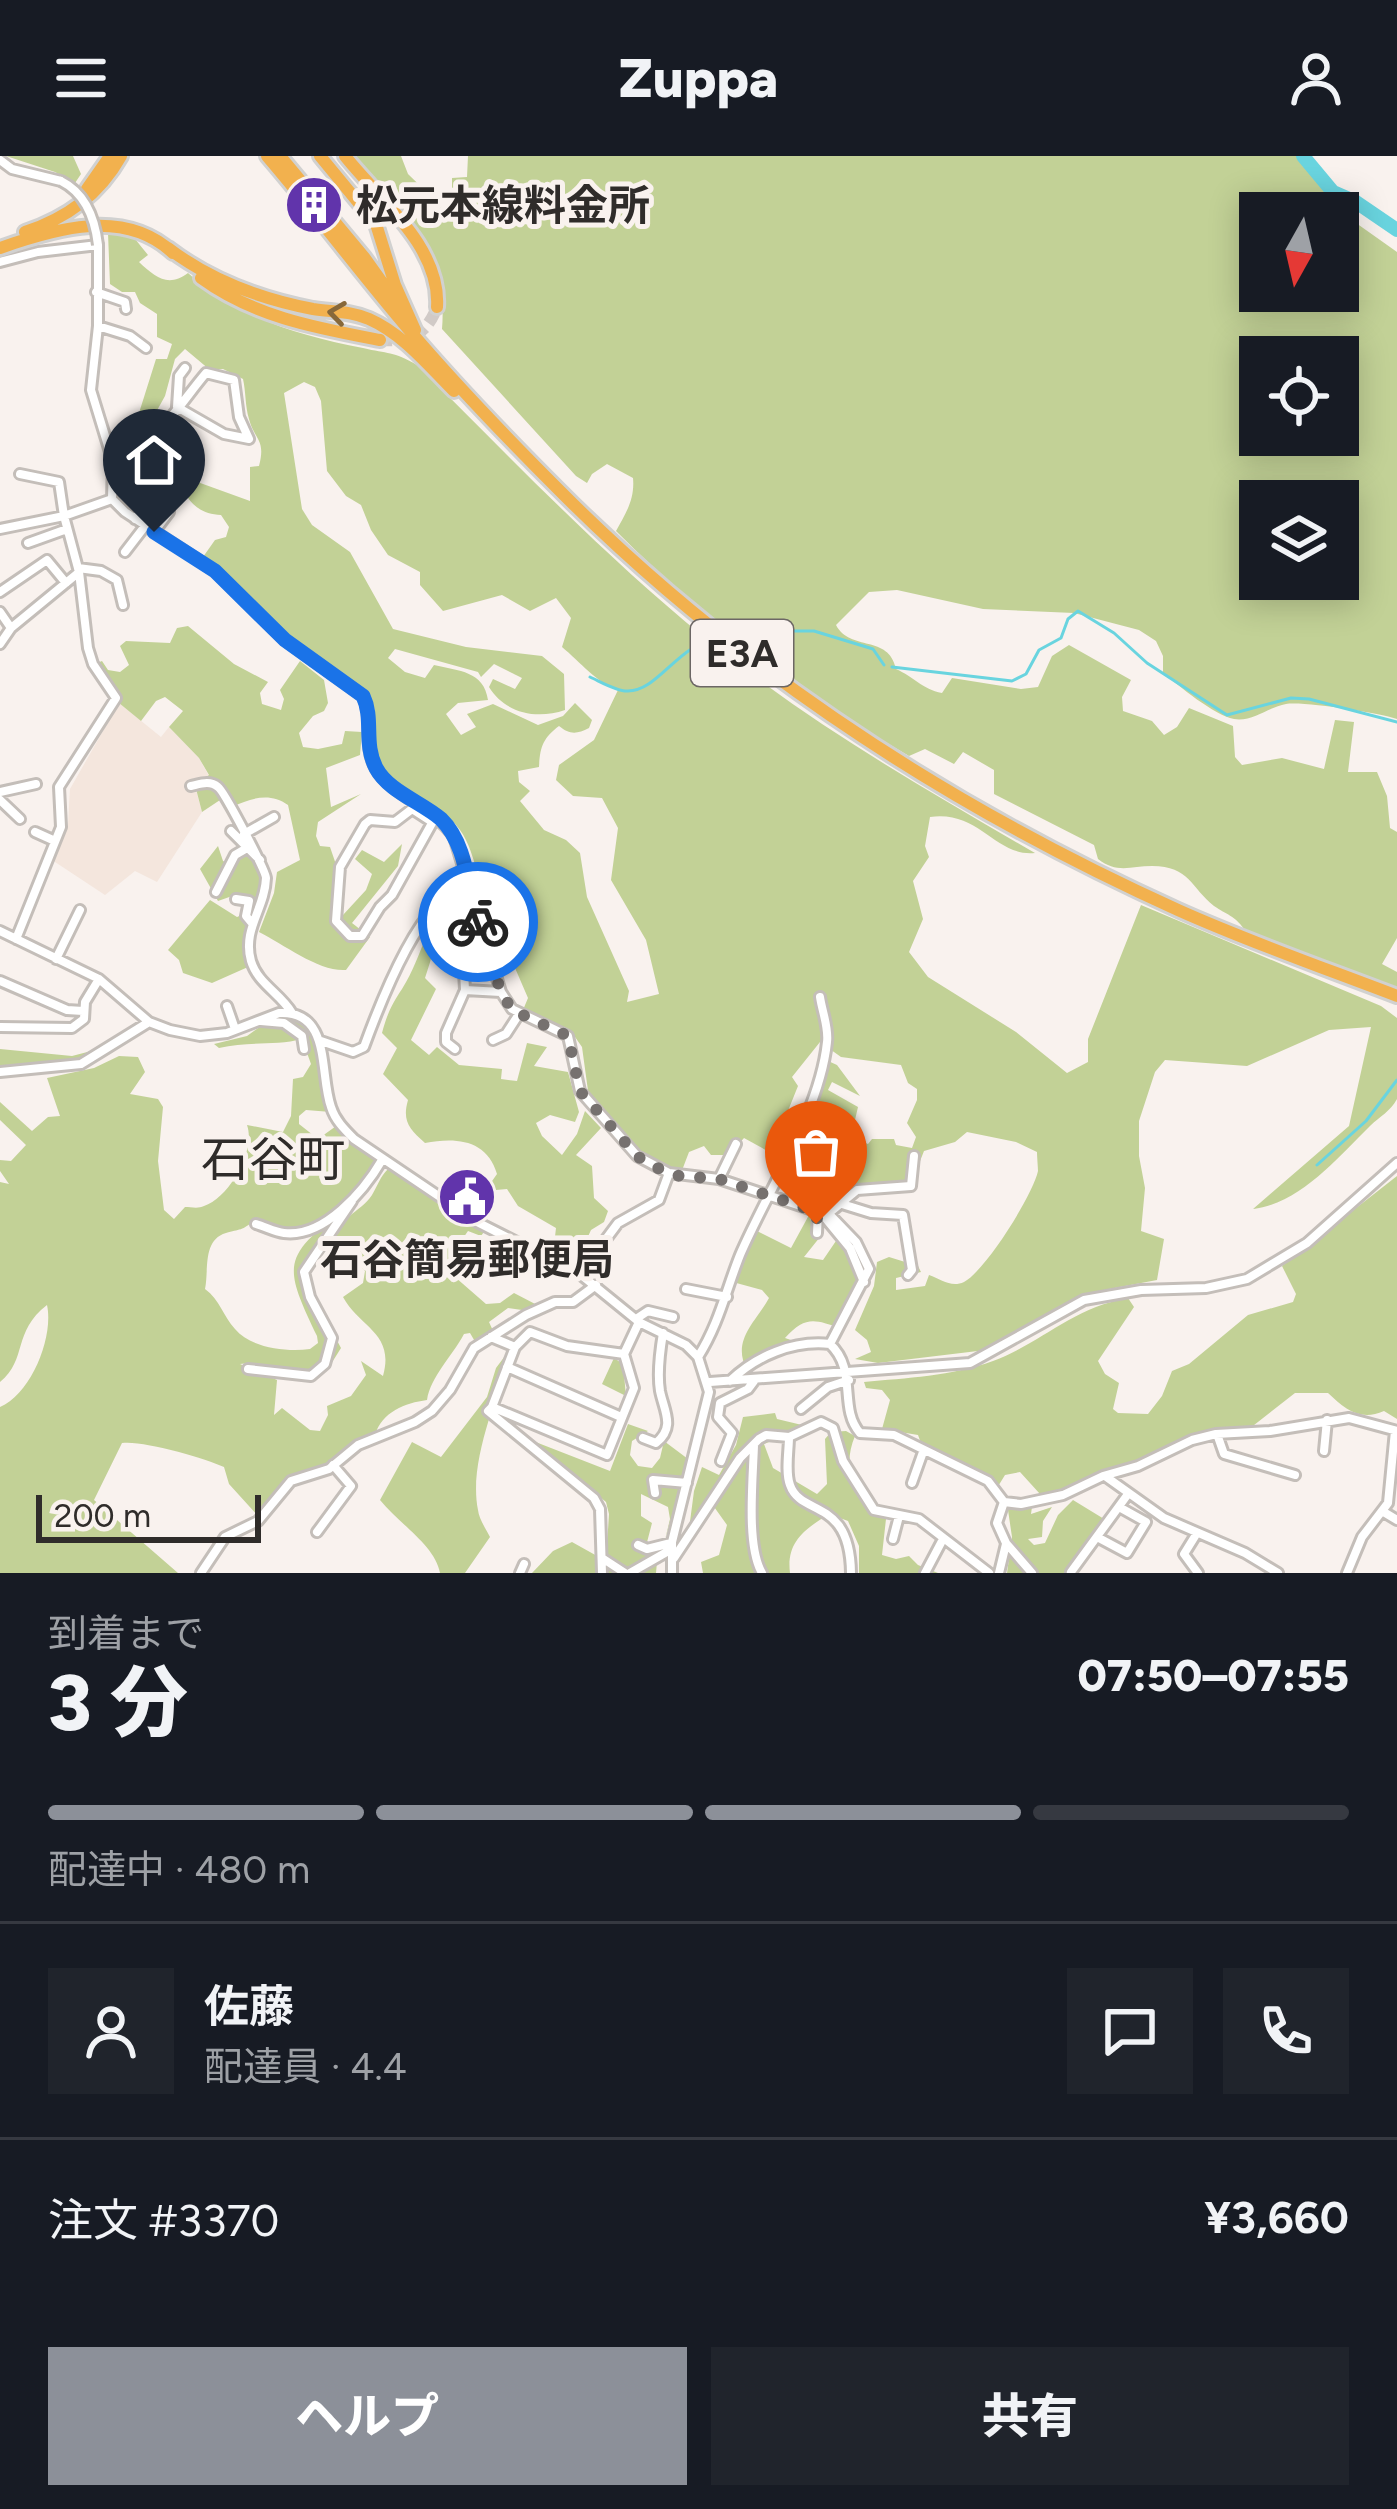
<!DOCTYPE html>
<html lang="ja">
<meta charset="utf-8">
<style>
body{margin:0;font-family:Figtree,"Noto Sans JP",sans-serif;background:#20242c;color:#f1f3f6;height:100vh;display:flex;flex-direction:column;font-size:45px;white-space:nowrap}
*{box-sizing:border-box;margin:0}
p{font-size:39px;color:#9ea1a6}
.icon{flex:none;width:66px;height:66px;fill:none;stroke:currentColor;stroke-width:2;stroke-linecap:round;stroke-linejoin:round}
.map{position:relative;height:1417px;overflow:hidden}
.panel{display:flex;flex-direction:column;background:#171b24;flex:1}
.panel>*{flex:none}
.needle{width:78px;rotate:188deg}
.tools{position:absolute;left:1239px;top:36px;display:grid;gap:24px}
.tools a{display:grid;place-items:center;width:120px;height:120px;border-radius:0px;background:#171b24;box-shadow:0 6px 30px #0003;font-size:60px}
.scale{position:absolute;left:36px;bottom:30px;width:225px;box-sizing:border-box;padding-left:12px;border:6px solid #2f2c2a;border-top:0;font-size:33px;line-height:42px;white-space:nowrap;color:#2f2c2a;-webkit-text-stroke:9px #f9f2ee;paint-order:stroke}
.pin{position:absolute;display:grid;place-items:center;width:102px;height:102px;color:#fff;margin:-123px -51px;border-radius:50% 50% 50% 0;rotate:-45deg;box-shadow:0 0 12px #0007}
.pin .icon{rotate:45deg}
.courier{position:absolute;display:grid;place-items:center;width:120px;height:120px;margin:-60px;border:9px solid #1a73e8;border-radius:50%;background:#fff;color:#222;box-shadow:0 3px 15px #0007}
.summary em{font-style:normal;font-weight:800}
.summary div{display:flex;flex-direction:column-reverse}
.summary{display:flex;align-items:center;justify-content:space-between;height:204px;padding:0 48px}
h1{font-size:78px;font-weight:800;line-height:90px}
.bar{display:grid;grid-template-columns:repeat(4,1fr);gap:18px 12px;align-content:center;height:144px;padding:0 48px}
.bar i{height:15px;border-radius:9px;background:#363941}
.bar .selected{background:#8c9099}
.bar p{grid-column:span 4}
.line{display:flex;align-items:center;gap:30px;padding:0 48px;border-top:3px solid #363941}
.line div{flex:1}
.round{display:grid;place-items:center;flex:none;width:126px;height:126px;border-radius:0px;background:#20242c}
.button{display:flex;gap:24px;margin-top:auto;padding:24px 48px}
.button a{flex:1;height:138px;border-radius:0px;background:#8c9099;color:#fff;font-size:48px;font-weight:800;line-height:138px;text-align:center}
.button a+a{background:#20242c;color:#f1f3f6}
header{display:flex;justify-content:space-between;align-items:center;height:156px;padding:0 48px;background:#171b24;font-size:54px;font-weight:800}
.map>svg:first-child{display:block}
</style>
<header><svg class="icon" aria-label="menu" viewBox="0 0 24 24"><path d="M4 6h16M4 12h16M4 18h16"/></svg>Zuppa<svg class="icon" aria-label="person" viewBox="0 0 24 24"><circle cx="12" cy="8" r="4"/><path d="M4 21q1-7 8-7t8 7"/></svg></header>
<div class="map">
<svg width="1397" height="1417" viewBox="0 0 1397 1417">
<rect width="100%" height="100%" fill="#f9f2ee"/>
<path fill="#f4e6dd" d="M119,547L161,581L169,571L199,602L209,620L195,630L202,656L157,726L135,715L105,739L52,704L68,668L70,633Z"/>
<path fill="#c2d196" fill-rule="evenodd" d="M6,0H73L81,18L75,27L55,16Z
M356,0H401L408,18L446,55L458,41L452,32V22L467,21L468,0H1311L1334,32L1325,45L1397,96V563C1380,557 1303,545 1286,548C1268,551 1253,566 1234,563C1214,559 1179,530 1163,517V500L1156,485L1139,474L1074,457L983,453L897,434L869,436L836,469C850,496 889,478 896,513C914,521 922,533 942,537L952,522L1021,533L1038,531L1052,500L1069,489L1131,524L1122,541L1123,555L1152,565L1164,579L1177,571L1189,552L1233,570L1235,601L1242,609L1282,602L1324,613L1335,564L1354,566L1348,616H1377L1387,640L1390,672L1397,676V782L1382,808L1397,816V838L1244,773C1234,759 1227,759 1214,750C1191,732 1190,710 1152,710C1131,710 1117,718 1098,703L1094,689L994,638V614L963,596L954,608L925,593L909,600C802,538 703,462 616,375C626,357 635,343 633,322L607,308L592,318L587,327L576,320L442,173C449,90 395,62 356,0ZM1260,57H1338V135H1260ZM1260,201H1338V279H1260ZM1260,345H1338V423H1260Z
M108,77L131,78L148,99L139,106C155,121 168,132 188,117C236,161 300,180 363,192C388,198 393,195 417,209C510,301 602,398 704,481C806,565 921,631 1035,697C995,701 980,654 930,661L925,690L929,701L913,725L923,763L909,796L928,821L1016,876L1067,917L1088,906V883L1141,749L1381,850L1397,862V943C1390,956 1380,960 1370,970C1337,1002 1301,1047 1253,1053L1349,970L1371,871L1329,874L1247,910L1165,904L1155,916L1139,965V1000L1145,1032L1141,1075L1164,1083L1157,1124L1083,1138L986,1194L878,1207L855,1203L871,1196L867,1184L855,1174L874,1130L877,1106L889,1101L918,1110L921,1116L896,1122V1134L925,1130L929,1119C941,1123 951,1132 964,1126C985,1115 1033,1039 1038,1015C1038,1012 1037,1000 1037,996L1016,986L967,976L955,986L924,995L911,1028L858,1037L824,1057L783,1042L795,1010L792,1032L818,1039L821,1032L802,1017V1009L828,1013L835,999L819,992L824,970L816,938L826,904L837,909L860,940L832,926L828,934L858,951L851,981L868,988L872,983H894L896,989L912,992L916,981L907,967L917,944V933L908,927L901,909L841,901L820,886L792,921L798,930L771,997L744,982L729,999H711L704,990L689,996L681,1017L637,997L618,970L589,942L582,891L575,881L546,872L523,854L528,842L506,791L494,792L480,743L495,744L496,722L478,719C474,705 469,686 460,674C440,644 381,632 373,599C369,584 377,567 374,551L294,496L272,475L244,435L203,401L215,384L226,381L229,371L221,359C205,358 195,353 186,339L192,324L250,345V311L259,310C266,283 255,285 249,263C245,250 246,236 243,223L223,213L210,214L185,193L175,203L165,240L139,287L114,291L111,280L126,282L133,276L156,203H167L172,188L157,181V158L140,147L135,136H122L110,128ZM304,226L315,231L321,245L327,315L346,340L361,349L371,374L388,399L420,416V429L443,455L502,439L530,455L556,442L571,462L562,491C580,506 597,527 618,534L594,584L559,609L556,624L573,640L602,642L618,672L611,724L646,784L659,838L627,846L629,835L587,741L580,697L566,684L544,674L520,645L530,635L519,626L518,615L539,611C540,591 543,582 559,570C570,579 577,578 589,572L592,564L575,547L563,560L538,569L493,548L467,558L476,571L461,579L446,558L458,547L488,544C484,515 459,515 434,509L425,522L405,516L388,502L395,493L478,516L481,521L494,508L522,522L515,533L493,523L489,531C505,557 536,564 565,554L564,518L542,500L466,491L393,473L350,396L312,369L302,353L284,237Z
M188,470L234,508L268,526L260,537L262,548L281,554L284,543L280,534L300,505L324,524L328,547L324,555L313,560L299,577L303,591L318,593L342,588L345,575L362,576L360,599L326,612L331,651L361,638L318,666L316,680L320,690L330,691L342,726L337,756L343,759L366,734L372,718L355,703L362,694L384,706L402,688L398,710L352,767L370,781L346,814C319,816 285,789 259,776L274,737L277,716L300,704L288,649C270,636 251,642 232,651L220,644L202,656L195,629L209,619L199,602L169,571L183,555L165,541L156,545L141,565L119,547L97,507L102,505L108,514L120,516L129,509L120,490L126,485L170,487L177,472Z
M218,690L223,705L230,708L243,690L251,692L265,719L248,811L212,827L183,817L179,804L168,794L210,744L237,761L244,758L247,749L235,739L218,745L200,713Z
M464,735L471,752L467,766C433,774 436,792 425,822L436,833L411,884L429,899L437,891L459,909L502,913L501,923L517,925L527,887L547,891L534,910L568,916L579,956L575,966L550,959L536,967L542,980L562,999L577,978L585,955L601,972L576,999L592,1010L594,1042L608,1055L604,1066L591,1074L575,1109L553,1098L556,1072L518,1050L507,1033L485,1035L497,1018C487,983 455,981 425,987C409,973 402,965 408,944L383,918L397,892L382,877C387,858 392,848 402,833C424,799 426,757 464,735Z
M295,861C319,873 328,885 330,913L324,919L331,956L306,954L299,960V968L318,983L339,968L379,1006C346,1055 314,1089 254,1064C243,1075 239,1073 226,1077C202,1084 209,1115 205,1133C220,1144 223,1160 235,1173C251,1192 286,1196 310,1193L318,1187L317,1180C284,1111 281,1101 343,1055L328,1083L326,1099L309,1110L308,1130L341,1192L331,1208L306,1222C283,1216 264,1204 240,1208L277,1224L274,1259L282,1252L310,1274L320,1275L328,1259L327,1250L351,1240L366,1219L361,1205L383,1220C395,1177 360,1172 343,1141L363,1127L365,1115L335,1086C337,1061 360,1057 372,1039C378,1029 380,1021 388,1013L486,1073L481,1080L468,1075L461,1085L472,1093L455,1121L486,1148L500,1147L514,1137L539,1150L529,1155L508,1152L489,1166L494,1177L477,1189L470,1177L464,1178C451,1202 431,1220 427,1244C405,1247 382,1256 375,1279C357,1285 348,1298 333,1307C306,1324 281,1337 258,1360L229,1328L224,1311C205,1302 142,1284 122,1287L94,1344L178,1417H0V1251C31,1238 54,1181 47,1149C12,1176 28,1203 0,1226V1026L9,1028L0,1015V1004L11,1005L26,989L0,964V946L32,975L48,961L60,960L47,922L94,912L119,900L138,901L145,916L130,938L158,943L163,951L158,1005L164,1054L174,1063L185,1051C191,1051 198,1053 204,1050C230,1041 256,994 247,969L283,976L291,960L293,923L303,921L311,908L302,883C276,890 247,885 219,892L214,888L247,880L268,865Z
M134,873L95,901L0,914V893L72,900L95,894Z
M1397,1020V1263L1384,1255C1360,1266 1345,1253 1328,1237H1295L1249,1273L1197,1277L1143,1311L1113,1314L1069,1335L1040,1338L1020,1316L1005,1319L997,1332L925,1298L918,1279L882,1273L890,1244L882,1234L866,1232L864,1226C906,1222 952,1220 993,1205C1043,1186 1072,1152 1128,1142L1134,1151L1098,1205L1105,1218L1119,1227L1113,1253L1118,1257L1148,1258L1162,1240L1172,1215L1189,1208L1248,1159L1293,1146L1296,1138L1282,1110Z
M809,1059L823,1065L820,1081L804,1101L823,1104L838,1082C875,1116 870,1135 840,1172C814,1163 805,1160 785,1182L794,1185L781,1197L747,1214C731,1184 756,1166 769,1142L762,1134L729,1125L740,1094L757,1075L791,1092Z
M511,1192C499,1240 468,1305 478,1354C479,1363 486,1373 490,1381L465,1417H440C435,1389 399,1368 380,1344L412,1286L441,1301L487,1241L496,1212Z
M614,1202L623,1208L626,1240L602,1228Z
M775,1257L777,1263L802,1269V1273L764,1288L773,1312L817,1338L827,1328L825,1283L831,1276L846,1275L855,1280C847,1299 848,1315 856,1334L865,1338L886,1363L882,1399L896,1403L909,1400L918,1409L938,1417H859V1390L848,1365L829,1358C805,1373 786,1386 790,1417H703L701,1406L719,1399L727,1369L712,1348L688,1381L694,1335L702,1311L719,1319L736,1289L743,1261Z
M628,1268L648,1275L632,1285L630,1299L638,1310L652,1312L660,1302L664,1285L688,1303L665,1384L670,1363L668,1351L641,1338V1360L652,1367L645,1394L658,1395L656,1417H532L553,1395L572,1386L606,1405L609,1358L606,1346L533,1285L610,1315Z
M1073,1344L1109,1366L1069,1417H1007L1012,1381L1008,1354L1032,1351L1031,1358L1052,1351L1043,1365L1042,1381L1028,1383L1034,1389L1045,1387L1058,1359Z"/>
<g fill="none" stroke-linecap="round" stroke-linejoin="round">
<path stroke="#69d4df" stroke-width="3" d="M740,487L765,485L793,475H814L873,493L884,509
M892,511L1012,525L1026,518L1039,494L1061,482L1068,463L1078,455L1114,477L1147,507L1227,559L1291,542L1309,543L1397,566
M590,521C601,526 616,535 627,535C659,536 680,484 719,484
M1317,1009L1366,965L1397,924"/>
<path stroke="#69d4df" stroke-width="14" d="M1303,0L1333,36L1356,46L1397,74"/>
<path stroke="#d1cac7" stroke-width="12" stroke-dasharray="12 6" stroke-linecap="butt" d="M380,184C409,186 426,180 437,151"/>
<defs>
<path id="minor" d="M0,4L12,13L61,25
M0,106L38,96L98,89V170L91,234L113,306L112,343L125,356L215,415L285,484L363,540C374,564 362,589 376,613C392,640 435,652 454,681L501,836L512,853L568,880L580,935L637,1000L669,1017L719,1023L831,1060L856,1086L869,1113L830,1188C858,1214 838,1252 860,1277L894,1279L988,1325L1004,1346L1021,1348L1063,1339L1103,1320L1138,1310L1192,1284L1216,1278L1270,1275L1349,1262L1397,1275
M96,136L125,146L126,153
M98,170L130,180L146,192
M153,278L173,296
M113,306C152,296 181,246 206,217L234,224L239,261L249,283L224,278L177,251L179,220L185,212
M135,363L146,348
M0,373L64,360L112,343
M154,376L169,356
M28,387L67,373
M125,396L145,370
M78,412L101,415L117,424L123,449
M0,436L47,404L66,427
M0,456L11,472
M0,488L11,472L78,417
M191,630C200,628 210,624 218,631C224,635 266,715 266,722C265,753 242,773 251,805C258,828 280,837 292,857
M0,636L36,628
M0,644L20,663
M432,666L412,653L395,666L370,664L365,668L340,711L336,765L350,780H362L380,751L392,739L436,660
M231,675L260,704
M35,676L55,685
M244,678L274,661
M216,736L235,699L247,692
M236,743L249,745L246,760L251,766
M0,775L99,823L149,866L170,874L200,880L227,877L279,857C332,854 319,918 331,951C335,964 344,973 354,983L477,1066L580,1118L639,1166L686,1189L698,1201L709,1236L672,1386V1417
M16,783L61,671L59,631L116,542L93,508L88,492L79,416L64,360L59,326L20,318
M56,803L80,754
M464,815L465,834L501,836
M0,825L67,854L83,855
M227,850L235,873
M261,865L284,867L302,880L304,893
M0,871L72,872L84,863L85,846L99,823
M493,884L506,878L519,858
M321,885L353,896L364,891C379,850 406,782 435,751C444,741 456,734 466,726
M455,893L446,886V877L465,834
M0,916L81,908L149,866
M719,1023L736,988
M842,1048L871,1057L903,1059L912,1114L908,1119
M822,1058L850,1092L864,1126
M828,1058L857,1034L911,1030L914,1000
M256,1068C266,1071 275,1076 284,1077C324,1082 364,1035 382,1004
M817,1077L818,1056
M580,1118L618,1067L659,1044L669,1017
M686,1133L727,1141
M636,1163L648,1155L673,1161
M491,1181L515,1191
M624,1198L567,1190L530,1176L515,1191L492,1251L607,1299L634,1232L624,1198L639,1166
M698,1201C719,1168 726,1134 740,1099C767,1036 820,955 827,886C829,872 822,855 820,841
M507,1211L621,1261
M248,1213L311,1220L325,1208L332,1182L310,1141L304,1116L352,1045
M730,1225C756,1200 793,1184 830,1188
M710,1226L970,1207L1084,1144L1141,1134L1206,1132L1247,1123L1307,1087L1397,1007
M492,1251L488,1255L594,1342L600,1353L602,1417
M801,1253L828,1231L849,1224
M1217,1278L1224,1298L1295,1319
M789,1281C789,1294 785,1316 790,1329C801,1361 850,1341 851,1417
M643,1282L656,1287C676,1271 664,1255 660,1235C657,1217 660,1195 663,1177
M754,1289C753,1323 746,1390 762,1417
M1324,1295L1327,1264
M721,1305L732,1277L718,1261L720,1247L748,1233L754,1225
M1105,1320L1164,1362L1245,1397L1278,1417
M912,1327L923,1296
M655,1337L653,1324L687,1327
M1004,1346L997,1367L1006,1387L1032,1417
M1382,1355L1397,1364
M317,1376L351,1330L333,1309
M1197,1377L1184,1398L1198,1417
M1097,1381L1127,1397L1146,1366L1119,1351
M893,1383L899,1360
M638,1389L647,1393L671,1387
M602,1402L625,1417
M674,1402L740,1302L759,1283L766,1279L789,1281L821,1266L833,1272L843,1305L874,1354L919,1363L989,1417
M1071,1416L1128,1338
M201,1417L225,1381L258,1365L291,1325L329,1313L358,1289L415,1266L432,1255L450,1234L474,1192L526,1159L555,1146H573L596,1129
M520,1417L524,1408
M630,1417L672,1393
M925,1417L943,1383
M999,1417L1006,1388
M1347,1417L1362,1381L1388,1347L1395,1275"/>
<path id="highway" d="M267,0C316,57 361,118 410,175C457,230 508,283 559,334C737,513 948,650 1178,754C1249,786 1324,812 1397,840
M280,0L364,101L399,150
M320,0L376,68L395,129L415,174
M345,0C379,43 441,91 437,151
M87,33L110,0
M25,76C67,62 99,39 121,0
M0,92C57,72 125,52 173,97
M168,92C210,124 261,143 313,153C332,156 351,155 369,163C403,178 428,209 454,235
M201,122C254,161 317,172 380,184"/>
</defs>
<use href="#minor" stroke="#c4beb9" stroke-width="14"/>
<use href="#highway" stroke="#d1d1d0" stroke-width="18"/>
<use href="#minor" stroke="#fff" stroke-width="8"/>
<use href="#highway" stroke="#f2b14e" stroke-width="12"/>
<defs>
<path id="minor-bridge" d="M61,25C85,37 95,63 98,89"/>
</defs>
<use href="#minor-bridge" stroke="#c4beb9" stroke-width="14" stroke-linecap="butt"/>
<use href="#minor-bridge" stroke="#fff" stroke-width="8"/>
</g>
<defs><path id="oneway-chevron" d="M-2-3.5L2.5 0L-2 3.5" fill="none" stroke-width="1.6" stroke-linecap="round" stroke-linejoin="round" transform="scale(3)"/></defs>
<use stroke="#87683a" href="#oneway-chevron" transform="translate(337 157) rotate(-172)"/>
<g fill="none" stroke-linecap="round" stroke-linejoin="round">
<path stroke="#76716f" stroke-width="12" stroke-dasharray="0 21.6" d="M478,766L501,836L512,854L568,880L580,935L637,1000L652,1010L679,1020L719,1023L818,1056L816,1068"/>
<path stroke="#1a73e8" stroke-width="15" d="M154,376L215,415L285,484L363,540C374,563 363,587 376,612C388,635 421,646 441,663C467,688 468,734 478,766"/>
</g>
<defs>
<symbol id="building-disc" viewBox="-11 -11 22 22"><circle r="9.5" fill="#6134ab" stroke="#f9f2ee"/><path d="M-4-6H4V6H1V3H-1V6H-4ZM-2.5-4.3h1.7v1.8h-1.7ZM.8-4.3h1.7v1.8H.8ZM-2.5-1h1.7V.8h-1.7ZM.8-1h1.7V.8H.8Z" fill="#fff"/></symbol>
<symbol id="civic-disc" viewBox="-11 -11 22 22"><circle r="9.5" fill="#6134ab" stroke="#f9f2ee"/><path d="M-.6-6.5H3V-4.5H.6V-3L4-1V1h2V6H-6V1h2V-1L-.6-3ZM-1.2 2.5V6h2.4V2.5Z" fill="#fff"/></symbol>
</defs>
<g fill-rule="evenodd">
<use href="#building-disc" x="281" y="16" width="66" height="66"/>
<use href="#civic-disc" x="434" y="1008" width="66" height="66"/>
</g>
<g text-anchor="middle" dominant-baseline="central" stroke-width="10" stroke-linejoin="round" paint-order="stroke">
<rect fill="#f9f2ee" stroke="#6c6765" stroke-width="3" x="691" y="464" width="102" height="66" rx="9"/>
<g font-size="39" font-weight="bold" fill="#2f2c2a">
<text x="742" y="497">E3A</text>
</g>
<g font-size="42" font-weight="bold" fill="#2f2c2a" stroke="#f9f2ee" text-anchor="start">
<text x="356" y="49">松元本線料金所</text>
<text x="467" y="1103" text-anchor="middle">石谷簡易郵便局</text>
</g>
<g font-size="48" fill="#2f2c2a" stroke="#f9f2ee">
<text x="273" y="1003">石谷町</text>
</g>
</g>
</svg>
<div class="tools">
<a><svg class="needle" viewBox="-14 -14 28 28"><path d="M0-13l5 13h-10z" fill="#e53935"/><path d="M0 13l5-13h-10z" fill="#9ea1a6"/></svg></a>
<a><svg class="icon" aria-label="locate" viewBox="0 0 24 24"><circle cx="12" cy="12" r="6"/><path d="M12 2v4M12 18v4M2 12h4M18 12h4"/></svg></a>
<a><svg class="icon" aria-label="layers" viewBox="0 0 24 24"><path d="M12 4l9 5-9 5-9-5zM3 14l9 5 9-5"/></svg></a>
</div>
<div class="scale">200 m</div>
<div class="pin" style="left:816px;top:1068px;background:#ea580c"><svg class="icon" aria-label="bag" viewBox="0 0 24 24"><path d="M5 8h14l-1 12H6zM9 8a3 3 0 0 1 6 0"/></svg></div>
<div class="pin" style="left:154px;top:376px;background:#1f2937"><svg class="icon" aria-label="home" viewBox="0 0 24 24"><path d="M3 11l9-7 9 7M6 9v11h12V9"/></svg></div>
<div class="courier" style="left:478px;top:766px"><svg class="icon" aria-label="bike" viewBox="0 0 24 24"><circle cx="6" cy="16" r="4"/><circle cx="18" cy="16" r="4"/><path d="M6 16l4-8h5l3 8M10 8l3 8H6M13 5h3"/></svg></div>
</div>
<section class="panel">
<div class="summary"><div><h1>3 分</h1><p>到着まで</p></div><em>07:50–07:55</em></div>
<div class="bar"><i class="selected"></i><i class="selected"></i><i class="selected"></i><i></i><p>配達中 · 480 m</p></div>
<div class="line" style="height:216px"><a class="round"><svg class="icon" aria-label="person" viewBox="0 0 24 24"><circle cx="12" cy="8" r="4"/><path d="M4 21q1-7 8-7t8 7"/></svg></a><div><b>佐藤</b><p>配達員 · 4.4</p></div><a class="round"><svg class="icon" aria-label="chat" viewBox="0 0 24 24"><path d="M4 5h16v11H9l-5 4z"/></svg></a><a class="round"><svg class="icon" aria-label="phone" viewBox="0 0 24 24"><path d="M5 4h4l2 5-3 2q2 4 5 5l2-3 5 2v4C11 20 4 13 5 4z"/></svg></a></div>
<div class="line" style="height:156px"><div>注文 #3370</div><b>¥3,660</b></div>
<div class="button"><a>ヘルプ</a><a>共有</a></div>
</section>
